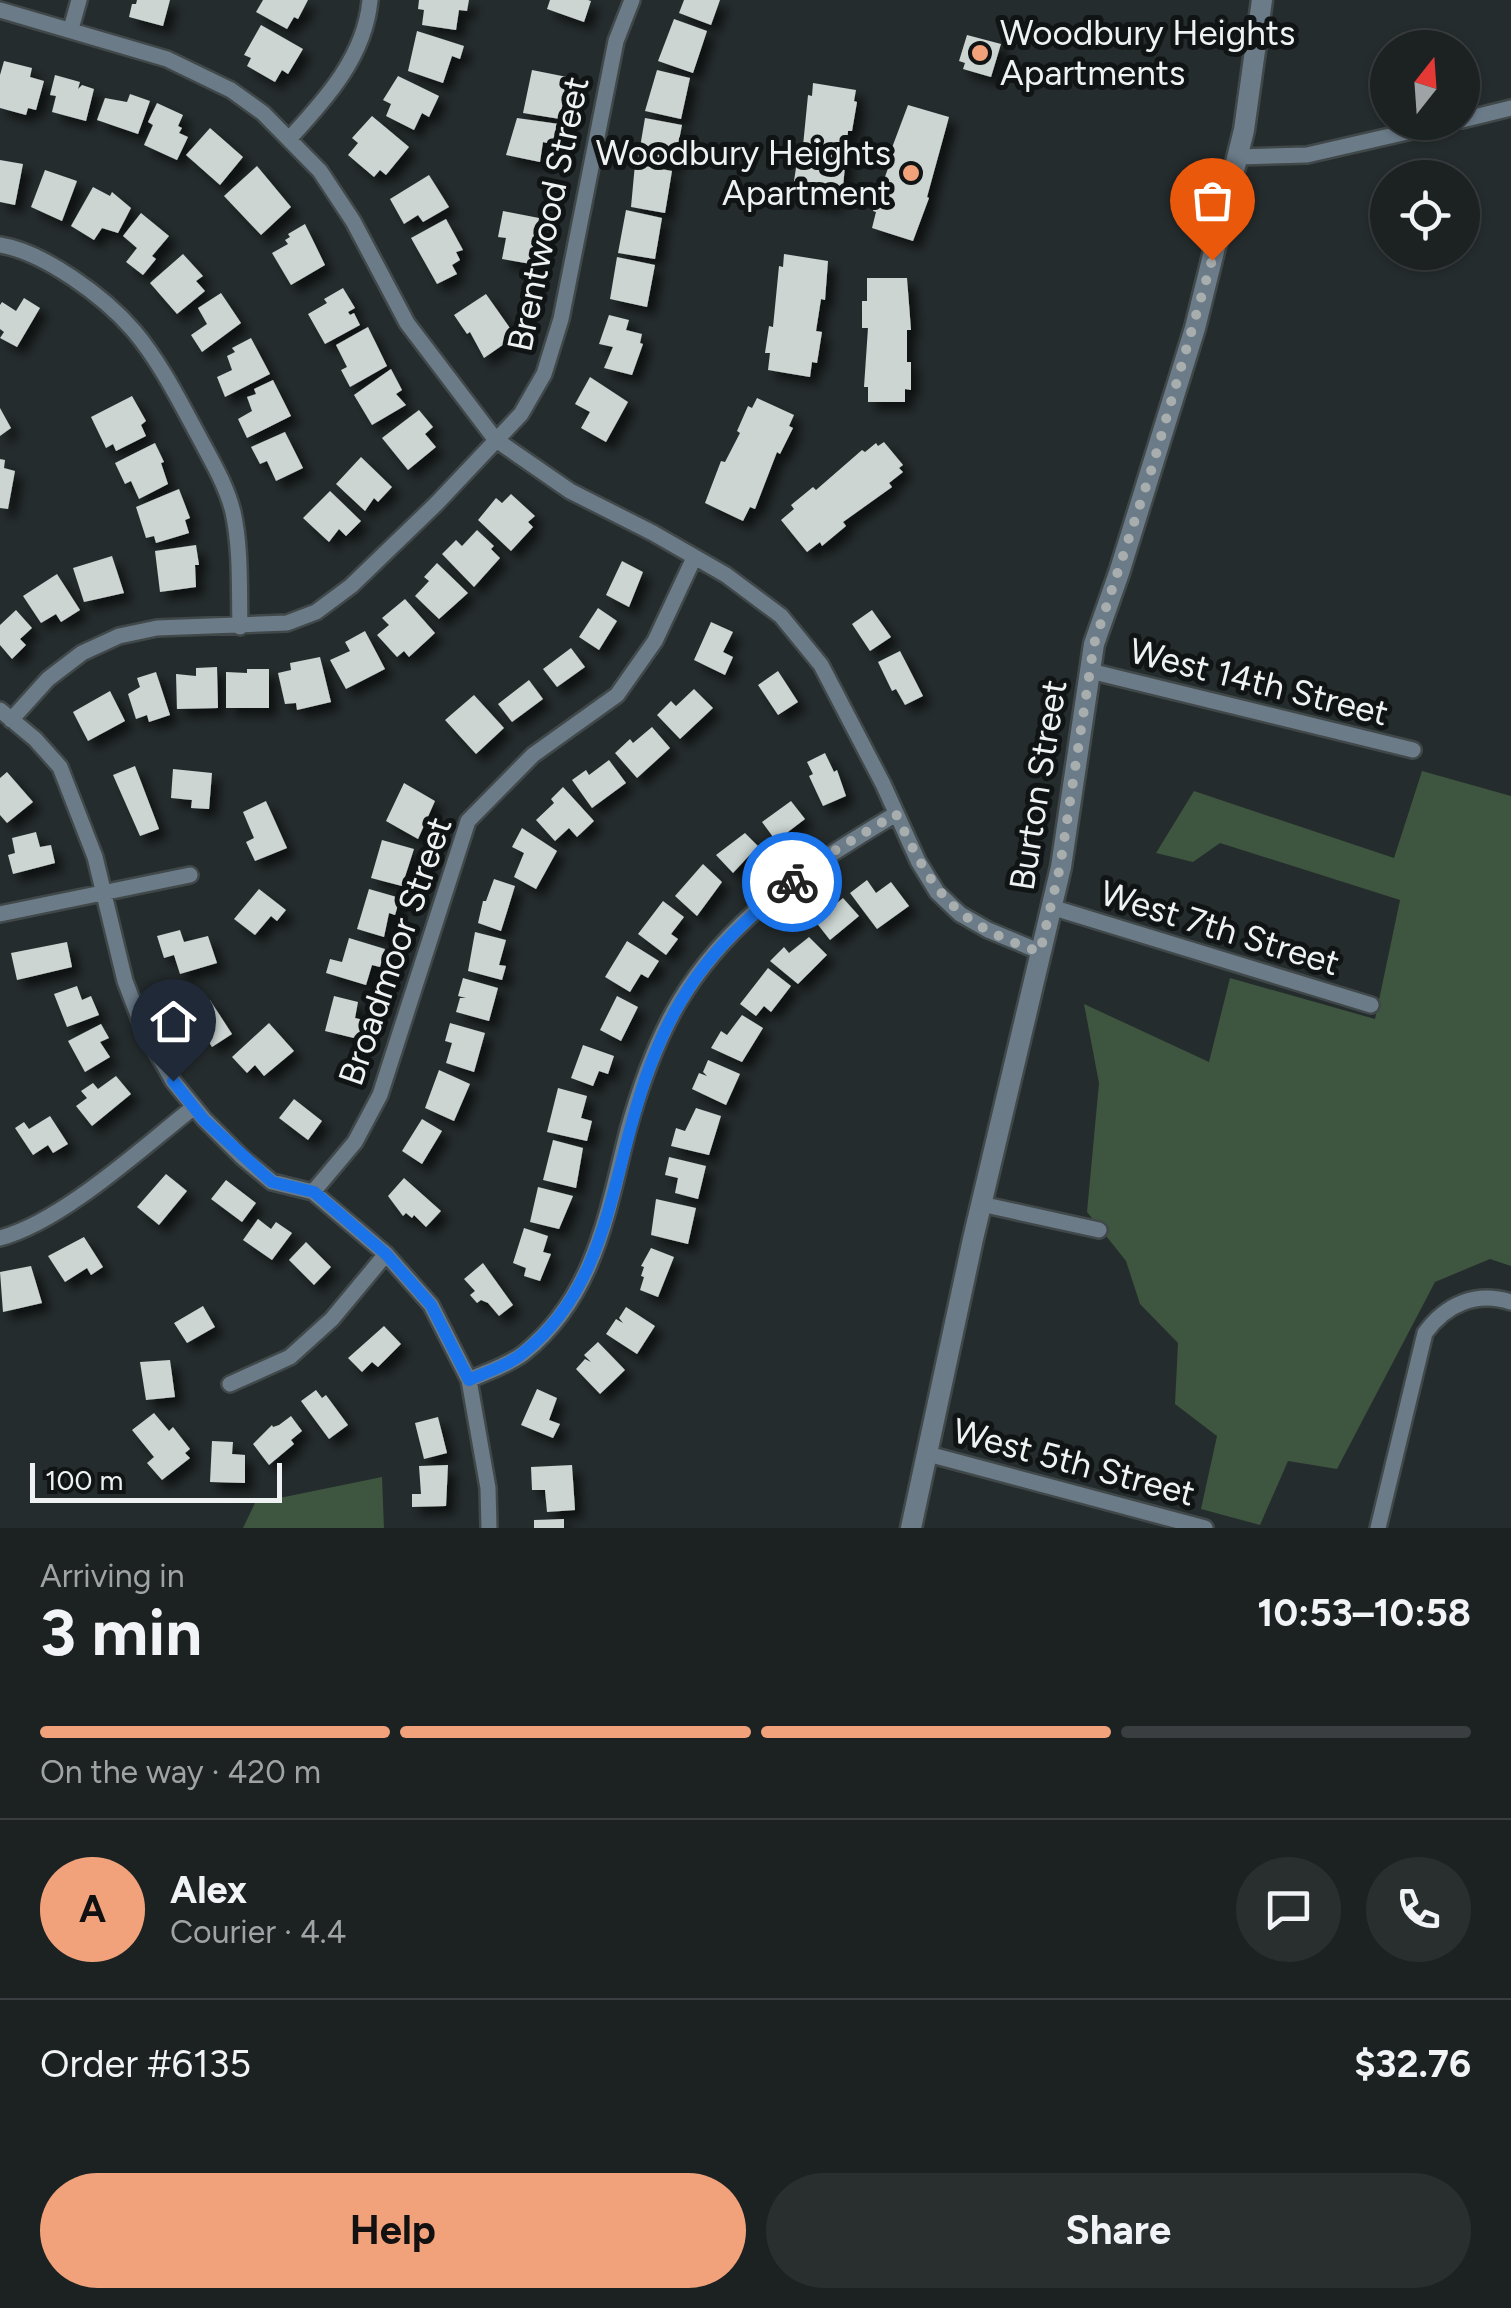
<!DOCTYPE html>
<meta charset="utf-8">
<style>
body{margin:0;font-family:Figtree,sans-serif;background:#292e2f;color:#f1f3f6;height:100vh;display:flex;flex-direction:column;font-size:38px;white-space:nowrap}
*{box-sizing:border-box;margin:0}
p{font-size:32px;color:#a0a3a5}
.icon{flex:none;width:55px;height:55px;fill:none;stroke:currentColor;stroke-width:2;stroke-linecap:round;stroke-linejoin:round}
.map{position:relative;height:1528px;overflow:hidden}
.sheet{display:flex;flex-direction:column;background:#1c2122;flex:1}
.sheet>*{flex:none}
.needle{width:65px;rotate:17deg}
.controls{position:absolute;left:1370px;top:30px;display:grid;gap:20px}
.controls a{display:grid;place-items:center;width:110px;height:110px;border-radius:50%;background:#1c2122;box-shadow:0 2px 8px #0004,0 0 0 2px #3a3e40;font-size:50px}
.scale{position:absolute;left:30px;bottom:25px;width:252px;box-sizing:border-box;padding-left:10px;border:5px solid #eef2f3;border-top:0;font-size:28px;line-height:35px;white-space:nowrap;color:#eef2f3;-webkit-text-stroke:8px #111414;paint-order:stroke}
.pin{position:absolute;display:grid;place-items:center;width:85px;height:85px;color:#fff;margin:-102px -42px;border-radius:50% 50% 50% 0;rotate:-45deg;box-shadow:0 0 10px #0007}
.pin .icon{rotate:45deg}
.courier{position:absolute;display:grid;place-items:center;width:100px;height:100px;margin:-50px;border:8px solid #1a73e8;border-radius:50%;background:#fff;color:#222;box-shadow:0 2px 12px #0007}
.head em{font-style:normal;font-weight:700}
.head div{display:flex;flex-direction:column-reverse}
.head{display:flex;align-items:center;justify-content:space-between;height:170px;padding:0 40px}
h1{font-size:65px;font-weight:700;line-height:75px}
.bar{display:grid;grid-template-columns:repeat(4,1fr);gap:15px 10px;align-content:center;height:120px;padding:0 40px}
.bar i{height:12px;border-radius:8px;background:#3a3e40}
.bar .active{background:#f1a27b}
.bar p{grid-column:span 4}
.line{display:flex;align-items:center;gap:25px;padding:0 40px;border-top:2px solid #3a3e40}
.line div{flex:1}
.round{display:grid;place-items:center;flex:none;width:105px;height:105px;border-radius:52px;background:#292e2f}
.action{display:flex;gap:20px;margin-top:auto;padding:20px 40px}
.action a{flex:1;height:115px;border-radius:60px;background:#f1a27b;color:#111;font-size:40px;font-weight:700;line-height:115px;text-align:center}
.action a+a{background:#292e2f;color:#f1f3f6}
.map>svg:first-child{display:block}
</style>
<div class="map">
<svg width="1511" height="1528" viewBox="0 0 1511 1528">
<defs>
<filter id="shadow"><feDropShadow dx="8" dy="8" stdDeviation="5" flood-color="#0009"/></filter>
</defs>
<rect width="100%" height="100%" fill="#252c2d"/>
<path fill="#3e553f" d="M1422,771L1511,796V1266L1490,1259L1435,1282L1337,1469L1288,1461L1260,1525L1201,1509L1217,1436L1175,1404L1178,1343L1140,1304L1126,1261L1087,1212L1099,1083L1084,1004L1209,1062L1230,978L1375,1019L1400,900L1220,843L1193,862L1156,853L1194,791L1394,858Z
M382,1477L384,1528H243L255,1503Z"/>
<path fill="#ccd5d2" filter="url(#shadow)" d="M137,0H170L163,26L129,17L132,4H136Z
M263,0H308L298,19L294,17L287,29L256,12Z
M419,0H469L467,11L459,10L456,30L422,25L424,10L418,9Z
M550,0H588L591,1L584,22L547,9Z
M684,0H720L711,25L679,13Z
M674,19L707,31L693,73L658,61Z
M261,25L303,49L288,74L282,70L275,82L247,66L251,58L244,55Z
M417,31L464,46L460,59L452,56L443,83L408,71Z
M967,35L1001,44L991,77L963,69L965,63L959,61Z
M4,61L32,68L30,77L44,81L36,110L28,108L26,115L0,108V75Z
M532,70L567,77L560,119L523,113Z
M657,70L690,78L681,119L645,111Z
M55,75L80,82L78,89L82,85L94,89L86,121L52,112L56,96L50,95Z
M398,76L439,96L429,117L422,113L414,130L386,116L391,104L383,100Z
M813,83L856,90L854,101L857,102L852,131H848L843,188H837L834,204L796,198L798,182L794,181L798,155L802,156L808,95L812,96Z
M130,94L150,101L138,134L97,120L105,98L127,102Z
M157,103L183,115L178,126L182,128L179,133L188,137L177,160L144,145L153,125L148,122Z
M908,105L949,117L927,197L929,198L913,241L872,228L876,212L873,211L893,154L890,153Z
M372,116L409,147L386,175L380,170L374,177L348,155L358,143L352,138Z
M517,118L559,124L555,145L543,142L540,162L506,155Z
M645,118L682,125L674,166L638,159Z
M210,128L243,157L220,185L186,155Z
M0,160L23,164L15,205L0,202Z
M635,164L672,171L665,213L631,207Z
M257,166L291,207L261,235L224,196Z
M45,170L77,181L62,221L31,207Z
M429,175L449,207L423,222L418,215L404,224L390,199Z
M93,187L110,196L112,192L131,208L118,233L102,228L94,240L71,226Z
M626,210L662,218L655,259L618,253Z
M503,211L539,218L531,264L502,259L506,238L498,237Z
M141,213L169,236L152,256L156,259L143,275L126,262L137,248L123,236Z
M446,219L463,250L456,252L460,260L452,265L457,274L437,284L411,238Z
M305,224L325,265L291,285L272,253L288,244L285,240L290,237L288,234Z
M183,254L203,276L196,281L205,291L177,314L150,283Z
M784,254L828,261L825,300L821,299L816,331L822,332L817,363L812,362L810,377L768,370L770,353H765L769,326L773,327L779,266L783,267Z
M617,257L655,265L647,307L610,299Z
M867,278H907L911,330H907V362H911V390L905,389V402H868V387H864L868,328H862V301H867Z
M343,288L355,308L348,312L350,315L354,313L360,325L325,344L308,314L327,303L324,299Z
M221,293L241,323L202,352L191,335L207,324L198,308Z
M486,294L512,331L504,337L507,342L484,358L470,332L467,334L454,315Z
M24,298L40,308L17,347L0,338L4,332L0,329V305L2,302L16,311Z
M609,315L629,320L626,330L642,334L640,343L643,344L632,375L604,368L613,347L599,344Z
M368,327L387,366L350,387L341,370L347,367L336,345Z
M251,338L270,374L225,397L217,377L232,370L227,356L235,352L232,348Z
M391,369L402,390L396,394L406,405L372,425L354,395Z
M590,377L628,402L606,442L581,428L590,412L575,404Z
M273,380L291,416L247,438L238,419L252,411L247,397L256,394L254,389Z
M132,396L146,421L141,425L146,436L116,451L113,444L106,448L91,417Z
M757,398L794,415L789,426L793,428L780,454L777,452L755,509L750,507L743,521L705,503L721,461L725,462L740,433L737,431L748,406L752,408Z
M0,408L11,428L0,436Z
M419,410L433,427L425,434L436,447L408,470L382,438Z
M285,432L303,468L276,481L267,461L260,464L251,447Z
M884,442L903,465L899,468L903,472L889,483L892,487L843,522L846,526L822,546L820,542L807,552L781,520L794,509L791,505L813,487L816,490L862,450L865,452L876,443L878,446Z
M155,443L164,462L161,463L168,484L139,499L131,481L125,484L115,463Z
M361,457L392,487L378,502L374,498L365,511L336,484Z
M0,459L5,460L4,468L15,471L8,509L0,508Z
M179,489L190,518L185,520L189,533L156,543L154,536L146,538L136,507Z
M330,491L361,521L346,536L339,529L329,542L303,518Z
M511,494L535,516L528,522L533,527L511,551L478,520L496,498L502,503Z
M477,530L494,546L491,549L500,558L474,587L442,554L456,540L462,546Z
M196,545L199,565H195L196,587L160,592L155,551Z
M112,556L124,593L84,602L73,568Z
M622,561L643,572L629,607L606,595Z
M437,563L468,593L439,619L415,596L429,581L424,577Z
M57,574L80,610L61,622L56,614L41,623L23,596Z
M405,599L435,633L409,657L404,651L397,657L377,635L389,625L382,618Z
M598,608L617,621L599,650L579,637Z
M16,610L32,628L20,639L26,645L12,659L0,645V625Z
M872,610L891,637L870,651L852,624Z
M711,622L733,632L723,652L733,657L725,675L694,660Z
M365,631L385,669L346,689L330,660L350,651L345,642Z
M571,648L585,667L557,687L543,669Z
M900,651L923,696L905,705L896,689L892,691L878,662Z
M320,657L331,702L297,710L296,703L285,704L278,673L291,670L290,663Z
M217,667L218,708L177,709L176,674L196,676V668Z
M247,669H269V708H226V672L247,673Z
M778,671L798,702L778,715L758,685Z
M156,672L170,715L149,722L147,715L136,719L128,694L140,687L137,678Z
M529,680L543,699L512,722L498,704Z
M694,689L713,708L680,739L657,715L671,701L676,706Z
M110,691L125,721L88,741L73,712Z
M474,695L504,728L476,754L445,720Z
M652,727L670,748L637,778L615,753L630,739L633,743Z
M825,753L834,772L837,770L846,796L823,806L809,776L813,774L807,762Z
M609,760L626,783L592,808L572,780L586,770L589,775Z
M135,766L159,829L140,836L113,775Z
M173,769L212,773L209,809L191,808L192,800L171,798Z
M7,772L33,802L7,823L0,815V778Z
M404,783L435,801L418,839L386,821Z
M563,787L594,821L577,837L569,828L555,841L536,820L554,803L551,799Z
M266,801L287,848L255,861L246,842L254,838L243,812Z
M791,801L805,819L776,841L762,822Z
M522,828L557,851L536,889L514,877L524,853L512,847Z
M36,832L40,847L51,845L55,863L13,874L8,855L15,853L12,838Z
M745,833L758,846L733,873L716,855Z
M382,840L414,849L402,886L371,878Z
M703,864L722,882L697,916L675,896Z
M494,879L515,886L501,931L478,923L483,901H486Z
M867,880L876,893L891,882L909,906L877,929L850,893Z
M259,889L286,910L277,921L271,916L255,935L234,919Z
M369,889L400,898L395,915L389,913L384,937L357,929Z
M843,898L859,916L830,940L815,921Z
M663,901L684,917L671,934L678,939L666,955L638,934Z
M180,930L184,942L208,936L217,963L180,974L174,955L164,958L157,936Z
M475,932L506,940L499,965L506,966L502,980L468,971Z
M809,937L827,955L798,984L770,961L784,947L789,953Z
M349,938L385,949L380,967L372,965L366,985L326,973L330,959L342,962Z
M627,941L659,961L648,978L641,974L630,992L605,977Z
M67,942L72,967L17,980L11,953Z
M768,968L791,986L771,1012L764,1006L756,1016L740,1004Z
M463,978L498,988L489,1021L456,1012L460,998H466L458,996Z
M77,986L82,1000L91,996L99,1015L67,1027L54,994Z
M334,996L358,1002L355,1018L363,1020L358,1039L325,1031Z
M617,996L638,1007L621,1041L600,1030Z
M210,1000L232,1034L212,1047L190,1013Z
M742,1015L763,1028L742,1062L711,1048L721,1031L727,1035Z
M269,1023L294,1051L264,1076L255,1065L247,1073L232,1057Z
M450,1023L485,1033L474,1072L446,1063L452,1043L445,1041Z
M101,1024L109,1038L100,1042L110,1057L85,1072L68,1041Z
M583,1045L614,1056L608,1074L599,1071L593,1086L571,1078Z
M708,1060L740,1074L726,1105L692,1089L699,1073L707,1076L703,1072Z
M439,1070L470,1084L454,1121L425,1108Z
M116,1076L131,1094L92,1126L76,1106L87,1098L81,1091L93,1083L98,1089Z
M558,1088L587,1096L581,1118L592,1121L587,1141L547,1132Z
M294,1099L322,1121L308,1140L279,1118Z
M696,1108L721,1116L709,1155L671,1146L676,1128L685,1131Z
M50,1116L68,1144L53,1153L48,1145L33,1155L15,1128L24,1122L29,1129Z
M422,1119L442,1131L422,1164L402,1151Z
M553,1140L583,1148L576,1188L543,1180Z
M669,1157L706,1166L698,1199L675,1193L678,1178L665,1175Z
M166,1174L187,1191L159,1225L137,1207Z
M404,1178L441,1211L426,1227L414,1215L412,1218L406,1213L403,1216L388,1196Z
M226,1180L256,1203L242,1222L211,1199Z
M538,1187L573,1196L559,1229L530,1222Z
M656,1199L696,1208L688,1244L651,1235Z
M258,1219L271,1229L276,1222L292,1233L272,1260L243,1240Z
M524,1228L548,1236L543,1252L551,1254L540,1281L524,1276L526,1268L513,1263Z
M84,1237L103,1267L91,1275L87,1268L65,1282L48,1256Z
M306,1242L331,1267L314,1285L289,1260Z
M651,1248L674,1257L658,1297L640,1290L644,1277L641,1276L644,1267L641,1266Z
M483,1263L513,1305L499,1316L488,1303L481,1300L477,1303L470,1295L475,1291L464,1279Z
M31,1266L42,1303L3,1312L0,1272Z
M203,1306L215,1327L187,1343L174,1323Z
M626,1307L655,1326L637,1354L606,1334L616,1319L623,1323L619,1318Z
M384,1326L401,1344L378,1367L372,1362L362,1372L348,1358Z
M598,1342L625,1370L600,1394L576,1369L585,1359L591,1362L584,1355Z
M170,1360L175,1397L146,1400L140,1362Z
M537,1389L557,1398L549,1420L560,1424L553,1438L521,1425Z
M316,1390L322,1398L326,1395L348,1425L329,1439L301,1401Z
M154,1413L169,1431L173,1427L190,1449L185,1453L190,1458L162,1480L147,1463L154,1457L132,1430Z
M291,1416L302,1431L291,1440L294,1444L269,1465L253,1444L272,1425L273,1427L279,1425Z
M438,1417L447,1453L424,1459L415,1423Z
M212,1441L233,1442L232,1454L245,1455V1483L210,1482Z
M448,1465L446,1506L412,1507V1494H421L419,1466Z
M572,1465L575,1510L547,1512L545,1490H532L531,1467Z
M564,1519V1528H534V1520Z"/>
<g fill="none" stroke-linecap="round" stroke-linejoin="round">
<defs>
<path id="minor" d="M0,10L167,59L231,90L263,113L320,171L353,221L407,323L495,439L570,491L653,533L726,575L781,616L821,665L883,784L918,861L937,892L960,914L988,930L1041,952
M71,29L79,0
M1462,120L1511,108
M290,138C326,99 365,56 370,0
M1238,157L1307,155L1451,122
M0,245C44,252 105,297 134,331C160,362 179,400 198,435C211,460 226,484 233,512C241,548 239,589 240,627
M1090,671L1413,750
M0,710L35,739L60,767L95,857L125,981L143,1028L173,1081L204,1119L242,1157L272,1182L313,1192L386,1254L431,1305L469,1380L488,1488L489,1528
M11,720L48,679L82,653L119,636L157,628L287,623L316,612L351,586L437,503L521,414L544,374L561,319L616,41L632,0
M1051,907L1371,1005
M0,914L190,875
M313,1192L355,1142L380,1095L468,821L533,755L617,695L655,641L694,558
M981,1204L1099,1230
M0,1238C62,1222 143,1147 194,1107
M469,1380C486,1372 509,1365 524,1353C595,1296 607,1213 628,1130C640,1087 656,1041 679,1002C730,916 812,864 896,814
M230,1384L290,1357L332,1319L386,1254
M928,1454L1205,1528
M1378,1528L1425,1333C1446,1304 1476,1291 1511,1302"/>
<path id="tertiary" d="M911,1528L973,1239L1061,867L1094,644L1119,573L1195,328L1244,130L1262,0"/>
</defs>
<use href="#minor" stroke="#414849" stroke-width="20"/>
<use href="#tertiary" stroke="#414849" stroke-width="25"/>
<use href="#minor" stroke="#6b7b88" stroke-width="15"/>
<use href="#tertiary" stroke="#6b7b88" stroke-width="20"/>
</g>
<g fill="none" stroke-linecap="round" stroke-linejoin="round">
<path stroke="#a8adae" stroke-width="10" stroke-dasharray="0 18" d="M792,882L816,862L896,814C934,894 953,923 1040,952L1060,867L1094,644L1152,468L1212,260"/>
<path stroke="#1a73e8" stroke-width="12" d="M173,1081L204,1120L272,1182L314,1192L386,1254L431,1305L469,1380C486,1372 509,1365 523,1353C612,1283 612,1164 650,1066C681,983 724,935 792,882"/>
</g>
<g fill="#f1a27b" stroke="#111414" stroke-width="4">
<circle cx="980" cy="53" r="10"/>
<circle cx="911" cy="173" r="10"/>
</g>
<g text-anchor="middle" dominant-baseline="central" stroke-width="10" stroke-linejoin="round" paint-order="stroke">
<g font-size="35" fill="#eef2f3" stroke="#111414" text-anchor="start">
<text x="1000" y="33">Woodbury Heights<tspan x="1000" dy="40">Apartments</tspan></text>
<text x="891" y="153" text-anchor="end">Woodbury Heights<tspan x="891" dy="40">Apartment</tspan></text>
</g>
<g font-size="35" fill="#eef2f3" stroke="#111414">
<text transform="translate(548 214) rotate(-78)">Brentwood Street</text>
<text transform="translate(1259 682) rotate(14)">West 14th Street</text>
<text transform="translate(1038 785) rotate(-81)">Burton Street</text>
<text transform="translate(1220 928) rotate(17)">West 7th Street</text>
<text transform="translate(395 951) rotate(-71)">Broadmoor Street</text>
<text transform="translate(1074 1462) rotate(15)">West 5th Street</text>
</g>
</g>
</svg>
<div class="controls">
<a><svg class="needle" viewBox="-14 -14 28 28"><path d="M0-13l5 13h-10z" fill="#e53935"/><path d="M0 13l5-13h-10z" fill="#a0a3a5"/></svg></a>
<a><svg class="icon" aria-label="locate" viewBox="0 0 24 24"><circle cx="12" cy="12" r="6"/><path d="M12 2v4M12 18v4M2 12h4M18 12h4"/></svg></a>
</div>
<div class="scale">100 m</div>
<div class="pin" style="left:1212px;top:260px;background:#ea580c"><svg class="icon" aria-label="bag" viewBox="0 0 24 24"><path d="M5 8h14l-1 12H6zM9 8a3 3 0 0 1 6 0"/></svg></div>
<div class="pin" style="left:173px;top:1081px;background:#1f2937"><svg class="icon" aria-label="home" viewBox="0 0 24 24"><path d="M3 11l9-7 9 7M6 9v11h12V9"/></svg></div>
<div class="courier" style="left:792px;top:882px"><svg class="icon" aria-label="bike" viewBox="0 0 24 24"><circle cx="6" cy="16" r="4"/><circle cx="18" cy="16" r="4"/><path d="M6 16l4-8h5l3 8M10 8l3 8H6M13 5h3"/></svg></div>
</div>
<section class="sheet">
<div class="head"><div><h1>3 min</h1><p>Arriving in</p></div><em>10:53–10:58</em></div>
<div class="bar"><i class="active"></i><i class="active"></i><i class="active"></i><i></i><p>On the way · 420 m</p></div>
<div class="line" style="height:180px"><b class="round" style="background:#f1a27b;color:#111">A</b><div><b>Alex</b><p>Courier · 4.4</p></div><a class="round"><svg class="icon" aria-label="chat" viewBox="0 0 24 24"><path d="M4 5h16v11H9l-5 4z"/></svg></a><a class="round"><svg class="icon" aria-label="phone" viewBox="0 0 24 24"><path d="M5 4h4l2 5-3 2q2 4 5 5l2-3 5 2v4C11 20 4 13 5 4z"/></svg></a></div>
<div class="line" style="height:130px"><div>Order #6135</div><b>$32.76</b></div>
<div class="action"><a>Help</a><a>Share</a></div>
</section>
